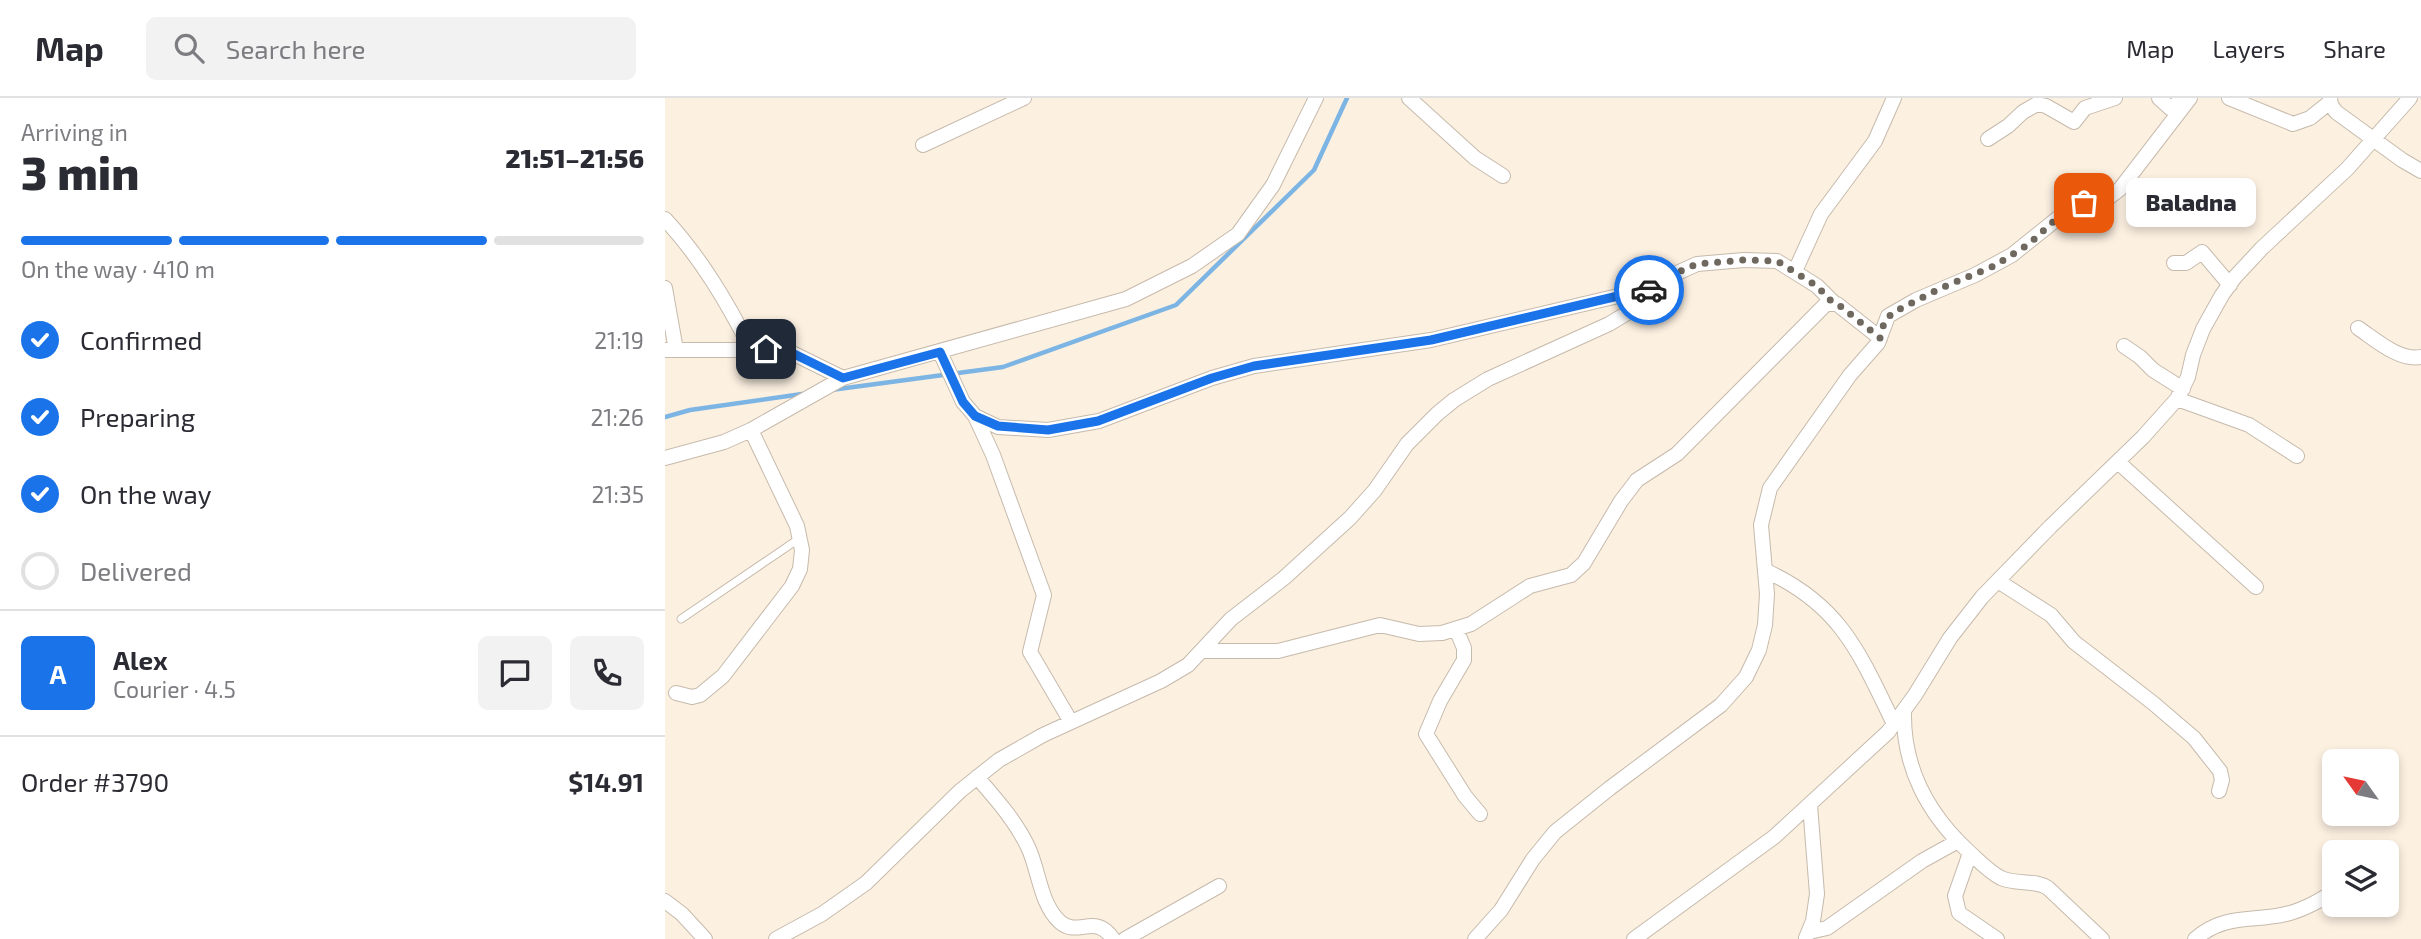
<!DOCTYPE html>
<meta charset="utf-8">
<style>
body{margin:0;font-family:"Exo 2",sans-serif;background:#f2f2f3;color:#2b2b33;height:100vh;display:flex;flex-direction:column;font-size:26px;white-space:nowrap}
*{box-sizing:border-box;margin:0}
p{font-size:23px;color:#7c7c81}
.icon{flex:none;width:38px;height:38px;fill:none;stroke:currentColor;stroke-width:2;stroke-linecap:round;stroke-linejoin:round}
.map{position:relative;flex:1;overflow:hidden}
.side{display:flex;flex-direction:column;background:#fff;width:665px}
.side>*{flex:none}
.needle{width:46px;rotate:303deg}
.tools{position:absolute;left:1657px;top:651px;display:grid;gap:14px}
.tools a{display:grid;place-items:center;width:77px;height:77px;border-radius:10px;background:#fff;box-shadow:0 4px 10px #0003;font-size:35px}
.pin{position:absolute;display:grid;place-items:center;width:60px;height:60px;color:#fff;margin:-30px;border-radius:14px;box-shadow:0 4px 10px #0006}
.courier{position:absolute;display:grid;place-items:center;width:70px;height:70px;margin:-35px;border:5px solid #1a73e8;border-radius:50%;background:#fff;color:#222;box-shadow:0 2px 9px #0007}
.bubble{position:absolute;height:49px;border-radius:10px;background:#fff;box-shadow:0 4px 10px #0003;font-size:23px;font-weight:800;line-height:49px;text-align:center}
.headline em{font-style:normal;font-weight:800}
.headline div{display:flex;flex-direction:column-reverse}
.headline{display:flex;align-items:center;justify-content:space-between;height:119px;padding:0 21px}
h1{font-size:46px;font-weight:800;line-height:52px}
.bar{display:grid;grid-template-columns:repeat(4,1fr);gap:10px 7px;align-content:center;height:84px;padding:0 21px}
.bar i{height:9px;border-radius:5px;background:#e1e1e2}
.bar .active{background:#1a73e8}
.bar p{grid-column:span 4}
.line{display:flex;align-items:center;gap:18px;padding:0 21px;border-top:2px solid #e1e1e2}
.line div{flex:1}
.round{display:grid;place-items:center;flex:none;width:74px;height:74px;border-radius:10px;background:#f2f2f3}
ol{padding:0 21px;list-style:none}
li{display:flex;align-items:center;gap:21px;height:77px}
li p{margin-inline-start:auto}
li .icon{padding:7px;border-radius:50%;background:#1a73e8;color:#fff;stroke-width:4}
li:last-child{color:#7c7c81}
li i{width:38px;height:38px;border:4px solid #e1e1e2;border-radius:50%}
header{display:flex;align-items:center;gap:42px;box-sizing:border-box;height:98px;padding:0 35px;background:#fff;border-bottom:2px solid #e1e1e2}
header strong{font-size:33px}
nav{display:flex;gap:38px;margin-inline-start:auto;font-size:24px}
.search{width:490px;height:63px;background:#f2f2f3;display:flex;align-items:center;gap:18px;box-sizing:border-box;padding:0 24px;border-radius:10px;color:#7c7c81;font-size:26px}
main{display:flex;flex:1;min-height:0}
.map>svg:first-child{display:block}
</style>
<header>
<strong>Map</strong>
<div class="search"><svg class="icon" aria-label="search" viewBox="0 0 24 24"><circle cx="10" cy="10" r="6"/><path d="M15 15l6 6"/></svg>Search here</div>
<nav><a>Map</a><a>Layers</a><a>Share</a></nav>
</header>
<main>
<section class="side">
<div class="headline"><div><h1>3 min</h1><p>Arriving in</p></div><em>21:51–21:56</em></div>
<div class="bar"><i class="active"></i><i class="active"></i><i class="active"></i><i></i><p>On the way · 410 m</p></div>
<ol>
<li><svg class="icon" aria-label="check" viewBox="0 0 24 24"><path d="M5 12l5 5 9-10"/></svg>Confirmed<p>21:19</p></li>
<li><svg class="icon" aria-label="check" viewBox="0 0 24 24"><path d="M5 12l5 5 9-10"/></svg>Preparing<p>21:26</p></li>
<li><svg class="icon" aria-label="check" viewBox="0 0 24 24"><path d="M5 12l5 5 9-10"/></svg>On the way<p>21:35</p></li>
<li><i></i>Delivered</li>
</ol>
<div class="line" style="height:126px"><b class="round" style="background:#1a73e8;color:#fff">A</b><div><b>Alex</b><p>Courier · 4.5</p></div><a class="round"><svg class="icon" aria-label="chat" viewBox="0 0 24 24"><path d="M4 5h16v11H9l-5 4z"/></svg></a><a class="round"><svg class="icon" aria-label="phone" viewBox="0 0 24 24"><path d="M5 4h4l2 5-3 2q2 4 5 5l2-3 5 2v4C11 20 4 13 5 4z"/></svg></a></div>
<div class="line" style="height:91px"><div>Order #3790</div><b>$14.91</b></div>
</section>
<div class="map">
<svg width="1756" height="841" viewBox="0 0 1756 841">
<rect width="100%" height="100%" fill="#fcf0e1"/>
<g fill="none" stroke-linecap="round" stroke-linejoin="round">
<path stroke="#7cb5e4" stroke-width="4.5" d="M166,292L338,269L511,207L649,72L682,0
M0,319L25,312L137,296"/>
<defs>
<path id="service" d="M16,521L135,440"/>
<path id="minor" d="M744,0L810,60L838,78
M1494,0L1505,10L1519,1
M1564,0L1628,26L1645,20L1665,4
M1665,0L1666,7L1671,14L1737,62L1756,73
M1323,41L1343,28L1358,14L1372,6L1381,8L1409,24L1420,10L1450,0
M258,47L359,0
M0,121C36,160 62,204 86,251
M1509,165H1521L1537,154L1565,187
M1130,173L1156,116L1210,43L1229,0
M0,190L11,252
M966,205L1001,180L1032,166L1079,162L1112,163L1152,188L1169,205
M1693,230C1711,242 1734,263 1756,259
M1459,248L1475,259L1488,272L1518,291
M0,252H68L117,250L178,280
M1512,301L1584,327L1632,358
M310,318L328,357L379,497L365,554L406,624
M0,360L59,344L86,332L178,280L461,201L527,168L573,136L608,87L651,0
M1453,364L1591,489
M1101,473C1176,507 1195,556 1229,626
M1333,483L1386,517L1409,544L1488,605L1529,640L1555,673L1557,682L1554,693
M791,531L799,550V562L775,603L761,636L800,698L815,716
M537,553H613L715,527L754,536L777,535L806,526L865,488L906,477L919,465L956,403L972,382L1012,356L1161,206H1172L1215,240
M11,595L27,599L35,597L58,578L127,488L135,471L137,452L132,428L86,332
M1239,614C1238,669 1263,716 1303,753C1313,762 1324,774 1336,780C1352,787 1369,781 1383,790L1437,841
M312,679C331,701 350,722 363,749C374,772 375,806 395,824C413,840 430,814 448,841
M1305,755L1290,798L1294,815L1332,841
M0,803L17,816L40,841
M1144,834L1162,830L1257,763L1293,743
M1141,840L1148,823L1152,796L1145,707
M111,841L157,816L201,785L295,693L334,662L378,637L496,583L523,567L566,521L619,480L685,420L710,392L742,346L772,316L789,302L823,281L944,226L964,214L966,208L962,200L953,198L766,242L589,268L547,280L434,323L383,332L333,329L310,318L298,304L275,254
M460,841L554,788
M810,841L836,812L868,761L890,734L945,690L1056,607L1081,579L1094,552L1100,527L1102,496L1096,427L1105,390L1185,277L1213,245L1223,218L1251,202L1310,177L1347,157L1408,108L1438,104L1455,91L1525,0
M969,841L1109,739L1223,634L1250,597L1285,540L1317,499L1385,429L1478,339L1512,301L1523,279L1528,257L1538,231L1557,197L1570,179L1597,150L1682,71L1745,0
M1530,841C1561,814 1590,825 1625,815C1639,811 1659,801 1670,792"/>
</defs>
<use href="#service" stroke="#c6baac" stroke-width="9"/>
<use href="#minor" stroke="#c6baac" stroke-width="16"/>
<use href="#service" stroke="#fff" stroke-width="7"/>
<use href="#minor" stroke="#fff" stroke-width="14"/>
</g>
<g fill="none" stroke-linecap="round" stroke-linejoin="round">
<path stroke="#6f685f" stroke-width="7" stroke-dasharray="0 12.6" d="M984,192L1000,180L1032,166L1079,162L1112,163L1152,188L1168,205L1174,207L1215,240L1219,225L1227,215L1276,190L1329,168L1364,146L1403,110L1419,105"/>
<path stroke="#1a73e8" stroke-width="9" d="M101,251L117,250L178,280L275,254L298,304L310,318L333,328L383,332L433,323L547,280L589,268L766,242L953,198L962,200L966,205L984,192"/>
</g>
</svg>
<div class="tools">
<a><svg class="needle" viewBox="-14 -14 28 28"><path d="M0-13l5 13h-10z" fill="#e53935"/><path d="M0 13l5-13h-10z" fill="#7c7c81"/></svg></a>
<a><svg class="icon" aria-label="layers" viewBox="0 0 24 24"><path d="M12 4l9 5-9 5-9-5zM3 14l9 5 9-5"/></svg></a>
</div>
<div class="pin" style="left:1419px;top:105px;background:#ea580c"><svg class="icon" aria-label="bag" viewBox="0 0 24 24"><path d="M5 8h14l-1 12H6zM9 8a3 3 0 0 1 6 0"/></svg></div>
<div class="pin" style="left:101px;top:251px;background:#1f2937"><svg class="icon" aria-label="home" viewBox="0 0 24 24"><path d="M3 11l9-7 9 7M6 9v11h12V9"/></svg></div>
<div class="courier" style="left:984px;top:192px"><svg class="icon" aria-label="car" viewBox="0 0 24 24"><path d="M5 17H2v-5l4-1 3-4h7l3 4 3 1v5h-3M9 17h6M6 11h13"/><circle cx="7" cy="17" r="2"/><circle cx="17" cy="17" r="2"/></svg></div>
<div class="bubble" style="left:1461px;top:80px;width:130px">Baladna</div>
</div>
</main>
